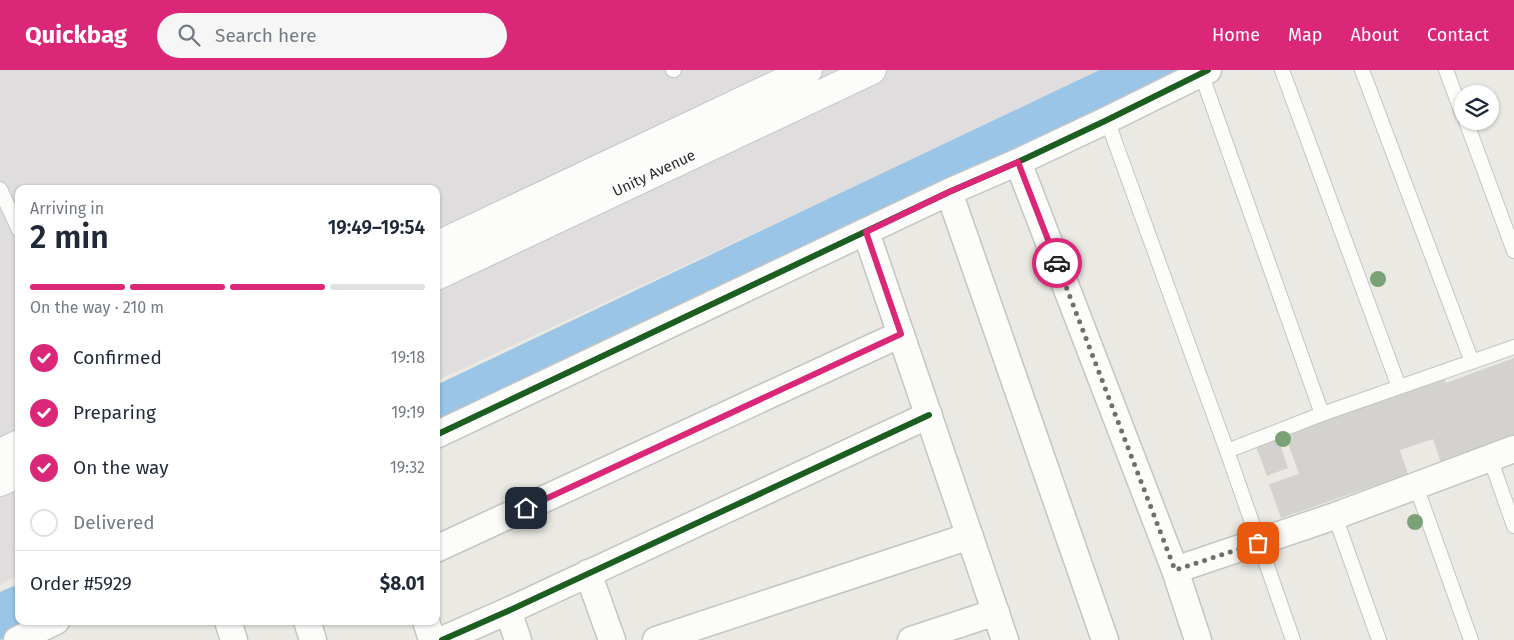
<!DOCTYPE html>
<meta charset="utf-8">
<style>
body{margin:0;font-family:"Fira Sans",sans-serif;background:#f6f6f7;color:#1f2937;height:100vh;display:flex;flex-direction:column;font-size:19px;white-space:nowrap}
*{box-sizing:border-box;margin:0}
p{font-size:16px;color:#747a83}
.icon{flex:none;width:28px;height:28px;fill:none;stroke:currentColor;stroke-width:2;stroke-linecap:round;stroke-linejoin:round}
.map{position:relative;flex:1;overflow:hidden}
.drawer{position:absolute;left:15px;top:115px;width:425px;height:440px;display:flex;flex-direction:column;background:#fff;border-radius:10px;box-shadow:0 1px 4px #0004}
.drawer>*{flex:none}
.buttons{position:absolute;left:1454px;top:15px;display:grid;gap:10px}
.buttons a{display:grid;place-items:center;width:45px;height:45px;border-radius:50%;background:#fff;box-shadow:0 1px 4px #0004;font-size:25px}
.pin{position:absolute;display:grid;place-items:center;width:42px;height:42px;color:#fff;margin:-21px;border-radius:10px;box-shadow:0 2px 8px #0006}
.courier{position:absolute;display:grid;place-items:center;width:50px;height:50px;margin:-25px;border:4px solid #db2777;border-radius:50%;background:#fff;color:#222;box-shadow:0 1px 6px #0007}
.summary em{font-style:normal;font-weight:600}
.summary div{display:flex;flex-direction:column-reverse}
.summary{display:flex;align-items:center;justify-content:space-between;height:85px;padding:0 15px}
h1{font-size:32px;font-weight:600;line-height:38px}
.bar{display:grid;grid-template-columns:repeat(4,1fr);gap:8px 5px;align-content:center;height:60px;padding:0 15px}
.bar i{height:6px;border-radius:4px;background:#e0e1e3}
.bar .selected{background:#db2777}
.bar p{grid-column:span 4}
.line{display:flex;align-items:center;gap:12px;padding:0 15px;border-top:1px solid #e0e1e3}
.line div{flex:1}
ol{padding:0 15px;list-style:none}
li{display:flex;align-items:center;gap:15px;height:55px}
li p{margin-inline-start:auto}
li .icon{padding:5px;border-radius:50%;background:#db2777;color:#fff;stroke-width:4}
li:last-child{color:#747a83}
li i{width:28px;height:28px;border:2px solid #e0e1e3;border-radius:50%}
header{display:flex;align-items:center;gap:30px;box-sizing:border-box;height:70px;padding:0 25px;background:#db2777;color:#fff}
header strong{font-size:24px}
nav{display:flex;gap:28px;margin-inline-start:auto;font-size:18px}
.search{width:350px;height:45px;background:#f6f6f7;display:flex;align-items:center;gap:12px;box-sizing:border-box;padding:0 18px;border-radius:28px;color:#747a83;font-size:19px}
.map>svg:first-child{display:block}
</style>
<header>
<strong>Quickbag</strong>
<div class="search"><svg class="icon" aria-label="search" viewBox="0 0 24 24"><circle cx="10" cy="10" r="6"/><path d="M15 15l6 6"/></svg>Search here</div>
<nav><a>Home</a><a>Map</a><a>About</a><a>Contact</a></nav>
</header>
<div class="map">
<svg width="1514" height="570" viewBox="0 0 1514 570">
<rect width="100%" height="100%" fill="#eae9e3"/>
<path fill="#dfddde" d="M0,0H1105L436,311V119H19V505L0,514Z"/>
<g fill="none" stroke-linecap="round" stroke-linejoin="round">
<path stroke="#9bc5e7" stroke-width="45" d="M436,340L1152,0
M0,547L19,538"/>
</g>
<path fill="#d3d2ce" d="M1514,288V367L1441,393L1433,369L1400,380L1408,404L1281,448L1269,414L1299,404L1285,364L1444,309L1446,313Z
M1278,368L1288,398L1267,406L1256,376Z"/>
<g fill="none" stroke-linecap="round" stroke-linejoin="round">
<defs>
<path id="service" d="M673,0H674
M1282,0L1399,317
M1362,0L1472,292
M1446,0L1462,43
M1201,3L1322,344
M1107,50L1227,381L1293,570
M1466,51L1514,181
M0,119L19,160
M1227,381L1322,344L1514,277
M1490,388L1514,456
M1416,416L1471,570
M1335,446L1379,570"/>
<path id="minor" d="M1018,92L1175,500L1198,570
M949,122L1105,570
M866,162L1005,570
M436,365L949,122L1018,92L1107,50L1208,0
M436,479L901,264
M1175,500L1335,446L1514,379
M588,503L612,570
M508,541L518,570
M228,551L234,570
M307,551L313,570
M426,551L432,570
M17,570L56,551
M442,570L508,541L929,345
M656,570L970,466
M911,570L996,542"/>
<g id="tertiary">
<path d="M436,176L808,0"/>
<path id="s1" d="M436,206L872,0"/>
<path d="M0,383L19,374"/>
<path d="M0,412L19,403"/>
</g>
</defs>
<use href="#service" stroke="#c4c4c3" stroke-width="16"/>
<use href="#minor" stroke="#c4c4c3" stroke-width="29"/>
<use href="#tertiary" stroke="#c4c4c3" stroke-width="30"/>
<use href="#service" stroke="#fcfcfb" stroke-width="14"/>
<use href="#minor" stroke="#fcfcfb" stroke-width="26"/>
<use href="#tertiary" stroke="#fcfcfb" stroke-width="28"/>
<defs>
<path id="cycleway" d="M436,365L949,122L1018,92L1107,50L1208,0
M442,570L508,541L929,345"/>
</defs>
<use href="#cycleway" stroke="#fff" stroke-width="9"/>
<use href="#cycleway" stroke="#1b5e20" stroke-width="6"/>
</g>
<g fill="#7ba277">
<circle cx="1378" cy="209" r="8"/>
<circle cx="1283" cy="369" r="8"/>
<circle cx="1415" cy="452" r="8"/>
</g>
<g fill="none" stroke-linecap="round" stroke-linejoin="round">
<path stroke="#6f6f6d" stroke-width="5" stroke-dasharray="0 9" d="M1057,193L1175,500L1258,473"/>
<path stroke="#db2777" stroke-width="6" d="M526,438L901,264L866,162L949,122L1018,92L1057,193"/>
</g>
<g text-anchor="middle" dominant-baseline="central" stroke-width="4" stroke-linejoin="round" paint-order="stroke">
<g font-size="15" fill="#2d2d2d" stroke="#fff">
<text stroke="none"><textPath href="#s1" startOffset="241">Unity Avenue</textPath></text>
</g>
</g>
</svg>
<div class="buttons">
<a><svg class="icon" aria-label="layers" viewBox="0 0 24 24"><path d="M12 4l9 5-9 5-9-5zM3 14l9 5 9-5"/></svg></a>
</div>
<div class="pin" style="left:1258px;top:473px;background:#ea580c"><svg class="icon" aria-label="bag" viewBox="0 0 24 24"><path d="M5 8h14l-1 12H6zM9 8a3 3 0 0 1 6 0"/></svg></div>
<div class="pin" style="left:526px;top:438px;background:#1f2937"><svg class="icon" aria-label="home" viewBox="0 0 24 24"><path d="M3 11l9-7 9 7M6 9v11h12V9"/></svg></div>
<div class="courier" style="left:1057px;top:193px"><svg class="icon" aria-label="car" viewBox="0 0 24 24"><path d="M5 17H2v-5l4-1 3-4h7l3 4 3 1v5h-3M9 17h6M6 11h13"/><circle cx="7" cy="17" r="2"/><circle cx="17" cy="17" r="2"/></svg></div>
<section class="drawer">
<div class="summary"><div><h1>2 min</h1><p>Arriving in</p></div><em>19:49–19:54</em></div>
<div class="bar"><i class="selected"></i><i class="selected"></i><i class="selected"></i><i></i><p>On the way · 210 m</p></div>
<ol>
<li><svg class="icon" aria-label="check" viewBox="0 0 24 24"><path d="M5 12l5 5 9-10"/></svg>Confirmed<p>19:18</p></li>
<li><svg class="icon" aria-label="check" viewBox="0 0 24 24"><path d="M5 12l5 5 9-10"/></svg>Preparing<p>19:19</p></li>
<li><svg class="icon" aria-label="check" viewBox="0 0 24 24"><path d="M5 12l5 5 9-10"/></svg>On the way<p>19:32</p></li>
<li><i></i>Delivered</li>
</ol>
<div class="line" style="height:65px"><div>Order #5929</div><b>$8.01</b></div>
</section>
</div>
